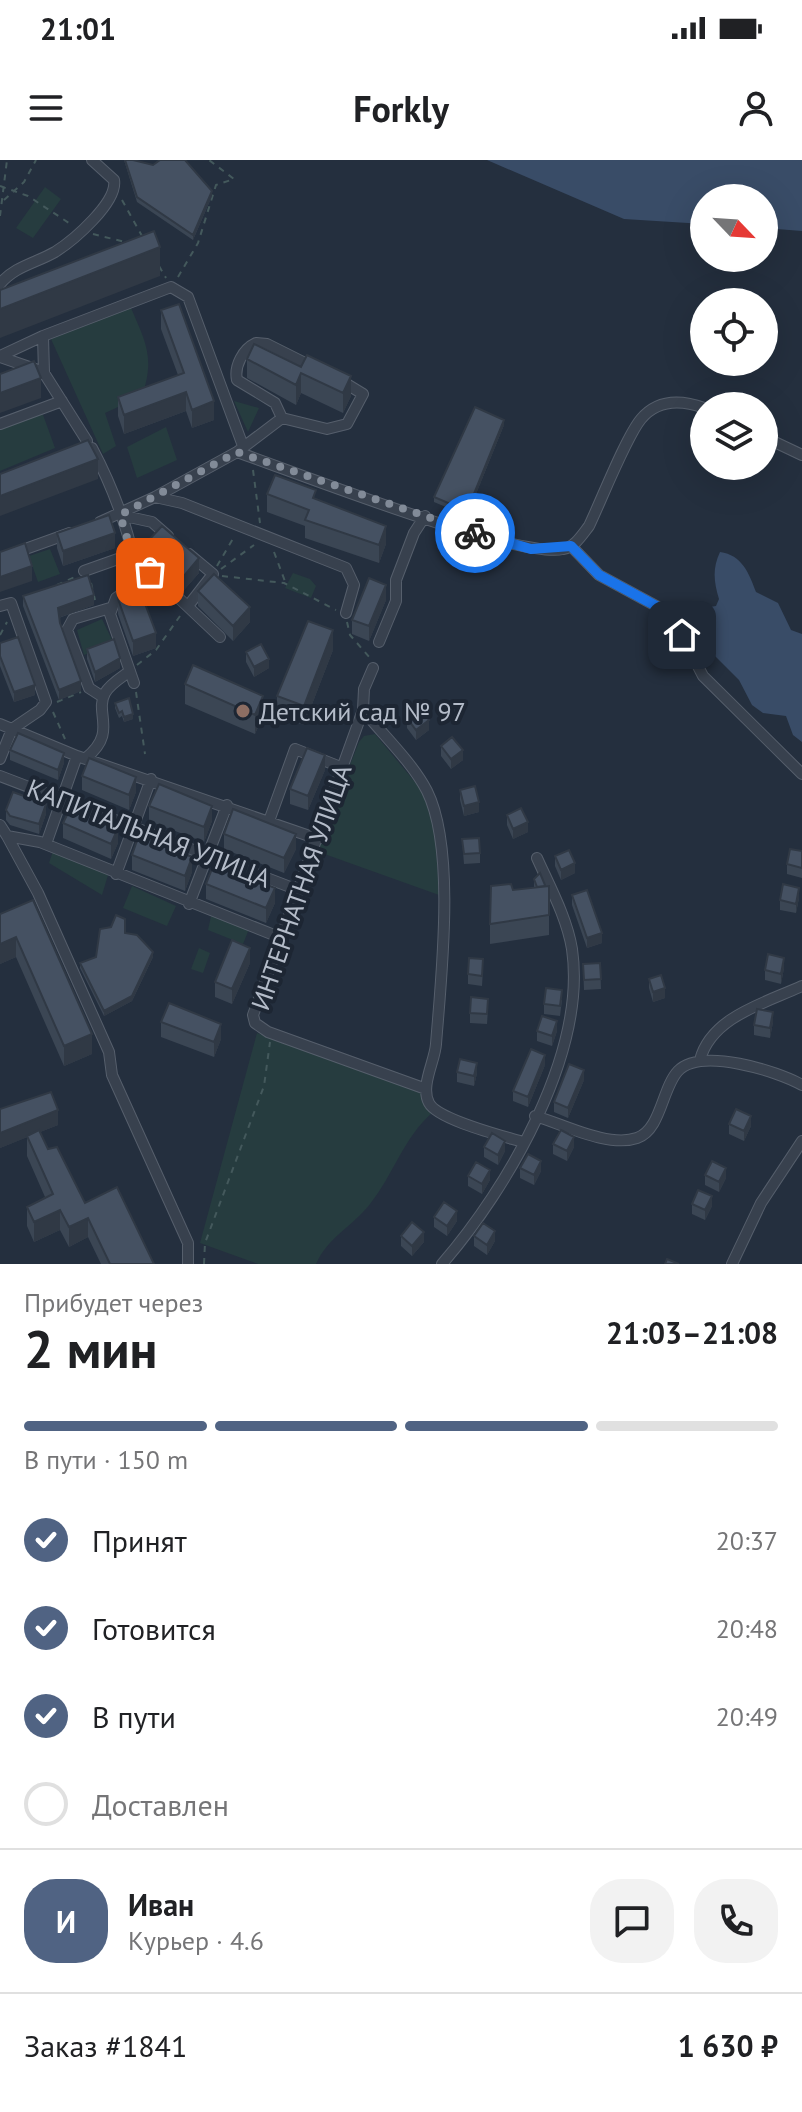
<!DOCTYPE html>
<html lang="ru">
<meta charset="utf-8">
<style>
body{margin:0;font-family:"PT Sans",sans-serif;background:#f2f2f2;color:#202124;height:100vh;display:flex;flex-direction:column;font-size:30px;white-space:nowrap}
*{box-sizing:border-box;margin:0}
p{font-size:26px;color:#757577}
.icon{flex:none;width:44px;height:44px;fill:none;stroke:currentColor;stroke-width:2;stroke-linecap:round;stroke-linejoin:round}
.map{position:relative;height:1104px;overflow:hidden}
.details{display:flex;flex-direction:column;background:#fff;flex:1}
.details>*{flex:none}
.needle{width:52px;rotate:115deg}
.fabs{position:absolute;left:690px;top:24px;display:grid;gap:16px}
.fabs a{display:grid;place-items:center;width:88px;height:88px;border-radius:50%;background:#fff;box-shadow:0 8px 32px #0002;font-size:40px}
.pin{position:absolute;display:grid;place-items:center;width:68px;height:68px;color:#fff;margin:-34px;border-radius:16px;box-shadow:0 4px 12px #0006}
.courier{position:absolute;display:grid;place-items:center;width:80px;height:80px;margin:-40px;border:6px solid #1a73e8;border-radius:50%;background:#fff;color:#222;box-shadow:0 2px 10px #0007}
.overview em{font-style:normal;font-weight:700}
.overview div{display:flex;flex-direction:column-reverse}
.overview{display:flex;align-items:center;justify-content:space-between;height:136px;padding:0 24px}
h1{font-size:52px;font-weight:700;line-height:60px}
.bar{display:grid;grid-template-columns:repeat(4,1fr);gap:12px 8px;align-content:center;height:96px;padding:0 24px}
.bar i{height:10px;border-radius:6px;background:#e0e0e0}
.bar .active{background:#506383}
.bar p{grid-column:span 4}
.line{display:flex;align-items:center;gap:20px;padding:0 24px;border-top:2px solid #e0e0e0}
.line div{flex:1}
.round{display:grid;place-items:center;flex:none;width:84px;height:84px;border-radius:32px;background:#f2f2f2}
ol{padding:0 24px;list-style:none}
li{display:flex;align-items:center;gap:24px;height:88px}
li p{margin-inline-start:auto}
li .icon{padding:8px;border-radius:50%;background:#506383;color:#fff;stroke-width:4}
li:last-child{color:#757577}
li i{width:44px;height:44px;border:4px solid #e0e0e0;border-radius:50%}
.status{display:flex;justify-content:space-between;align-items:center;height:56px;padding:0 40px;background:#fff;direction:ltr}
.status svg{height:22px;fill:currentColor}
header{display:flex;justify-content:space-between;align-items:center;height:104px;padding:0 24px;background:#fff;font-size:36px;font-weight:700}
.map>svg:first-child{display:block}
</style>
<div class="status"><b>21:01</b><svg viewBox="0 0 49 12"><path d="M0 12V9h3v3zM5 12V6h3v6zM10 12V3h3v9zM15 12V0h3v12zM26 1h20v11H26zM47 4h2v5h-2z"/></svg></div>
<header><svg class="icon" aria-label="menu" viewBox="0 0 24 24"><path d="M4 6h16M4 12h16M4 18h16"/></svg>Forkly<svg class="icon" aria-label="person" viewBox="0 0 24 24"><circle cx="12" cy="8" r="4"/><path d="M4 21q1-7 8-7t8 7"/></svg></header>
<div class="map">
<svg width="802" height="1104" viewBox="0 0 802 1104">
<rect width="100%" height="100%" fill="#242f3e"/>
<path fill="#263c3f" d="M45,27L61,39L33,78L16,68Z
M131,148C146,183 155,198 142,236L105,253L116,286L103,294L51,179Z
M234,241L259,248L248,272Z
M42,252L55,288L0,311V268Z
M166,267L177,300L137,318L127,287Z
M50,389L60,414L38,422L29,396Z
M293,413L310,419L316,426L311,438L285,428Z
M102,459L114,484L84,495L77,470Z
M375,574L425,634L434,655L439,735L316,691L359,582L364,576Z
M53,691L108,715L102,735L49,703Z
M132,726L176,746L167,766L123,748Z
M211,756L249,769L243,784L208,770Z
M199,788L210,793L203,813L191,809Z
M257,873L423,931L433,952C403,978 394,1014 370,1044C352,1067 328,1077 316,1104H258L200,1083Z"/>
<path fill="#394c67" d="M487,0H802V71L764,68V38H704V64L624,59Z
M720,392C742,395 749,413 756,432L778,443L791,470L802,474V582L793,575L786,556L763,553L752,545L739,520L709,490L699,459L704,448L716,446L719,439C714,422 712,409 720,392Z"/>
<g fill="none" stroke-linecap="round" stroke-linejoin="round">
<defs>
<path id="minor" d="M0,124C15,106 36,103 55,92C74,80 118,42 114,20L92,0
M0,196L43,176
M0,197L38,210
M282,258L275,243L237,220C234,206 243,189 256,183L267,184L315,208
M0,264L62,241
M764,277L802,295
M87,281L44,213L43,176L171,127L188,137L243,286
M92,288C107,316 145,400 131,428L116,438L110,454L134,523
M237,292C295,312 515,399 563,389C575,387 582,375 589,366C601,341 626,277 641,259C658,239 682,240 704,248
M155,337L182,343L346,408L354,425L346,453
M120,355L152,362L168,376
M100,362L155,337L237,292L282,258L327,269L347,264L363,234L340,220
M571,386L599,415L671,454L703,516L802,614
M0,398L70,373
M84,411L132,394L220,477
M0,446L11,443L46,542L40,550L12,569L0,599
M188,446L213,414L189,394
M379,482L396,441V420L414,373L425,356
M373,508L364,529L363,550L253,855L255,863L268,872L426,929
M103,537L89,528L67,470L73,459L110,448
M363,550C383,575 412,602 427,631C456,689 441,818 436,884C435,901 420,926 429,943C438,960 503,976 523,982
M0,564L77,596L318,679
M86,598C118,572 94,554 105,533C110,524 122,517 130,511
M0,616L298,730
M269,661L295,589L343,608
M0,665L7,676L40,682L279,777
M7,676L38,733L109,892L112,915L188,1083V1104
M46,684L77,596
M116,714L151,619
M189,744L227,645
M700,900C711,857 765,843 802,826
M535,956C563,964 608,988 637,978C661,970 662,928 678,911C701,887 777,911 802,925
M442,1104C508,1028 587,893 572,789C567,758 550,727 537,698
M732,1104L761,1043L802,981"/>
</defs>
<use href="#minor" stroke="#565f6c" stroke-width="12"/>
<path stroke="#44595c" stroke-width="2" stroke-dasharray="6 6" stroke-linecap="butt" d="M0,26L28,36L72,65
M4,40L24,22L36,0
M122,40L142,76
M0,56L7,0
M93,74L125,82
M159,106L166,118
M178,117L198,83L216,25L234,19L209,0
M253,310L260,363
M274,392L286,424
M217,406L234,377
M221,409L254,385
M222,416L284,423L336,450
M91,423L95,440
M57,425L77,416
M347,462L350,475L371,499
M0,475L7,462
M137,505L156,490L180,456
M136,532L145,594
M57,542L81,532
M53,552L65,579
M204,1104L205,1083L264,926L270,882"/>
<use href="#minor" stroke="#38414e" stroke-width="10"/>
</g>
<path fill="#3b4654" d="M124,0H133L212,36L193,80L137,42Z
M161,150L214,260L192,268L186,251L124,274L118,256V237L178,215L161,169Z
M254,184L351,236L343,253L301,233L296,245L247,218V199Z
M504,265L467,356L434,342V337Z
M267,334L316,339L386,384L379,403L305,378V366L267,352Z
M57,373L115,388L63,406L57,388Z
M147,382L199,413L184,430L147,397Z
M198,431L250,462L233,481L198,446Z
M23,436L94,445L59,458L81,531L59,540L23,446Z
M118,439L156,488L133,496L118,454Z
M386,440L369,481L352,474V460Z
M0,483L35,535L14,542L0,506Z
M87,489L120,508L95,522L87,499Z
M333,490L304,565L277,556V536Z
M246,492L269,508L254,517L246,502Z
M185,524L263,556L255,574L185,544Z
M115,543L133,559L124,562L122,556L119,558L115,548Z
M407,558L429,570L416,580L407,568Z
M441,586L463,600L451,609L441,596Z
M10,590L64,603L58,620L10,600Z
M325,610L308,650L290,644V629Z
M82,616L136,632L129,650L82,630Z
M460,630L479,652L464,656L460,640Z
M149,646L212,661L204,682L149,661Z
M6,650L46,654L39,674L10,665L6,660Z
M507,655L528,672L513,679L507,665Z
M63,663L118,683L111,699L63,678Z
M224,674L296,689L284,713L224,689Z
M462,679L480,693V703L464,704Z
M802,691V718L787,714V704Z
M132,695L192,712L185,731L132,710Z
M555,696L575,713L561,720L555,706Z
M534,719L545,726H549V775L490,784V764L513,730L534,728Z
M206,724L275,743L266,763L206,739Z
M572,735L602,783L587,788L572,745Z
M799,738L796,753L780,750V740Z
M33,740L92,894L64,906L16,797L0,804V754Z
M125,773L153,797L132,841L104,856L80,808V803L96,797Z
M250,803L232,844L215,837V822Z
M600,803L601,829L584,830L583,804Z
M784,808L781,824L765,820V810Z
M483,809L482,826L468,824V814Z
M649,819L665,838L653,842L649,828Z
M562,840L560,856L544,854V844Z
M488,849L487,864L470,863V853Z
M161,862L221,879L214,897L161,877Z
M773,862L770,878L754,875V865Z
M537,871H557L552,886L537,881Z
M545,905L528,947L513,941V931Z
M457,912L477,913L474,926L457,922Z
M584,920L568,958L554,952V942Z
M51,932L58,950V965L40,972L48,989L57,987L85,1043L117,1027L154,1104H101L88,1077L69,1087L60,1070L34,1082L27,1066V1047L45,1037L27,996V977L0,988V949Z
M729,964L751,966L744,981L729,974Z
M553,984L574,987L567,1001L553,994Z
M484,987L505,991L498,1005L484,997Z
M520,1008L541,1011L534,1025L520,1018Z
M705,1015L726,1018L719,1032L705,1025Z
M468,1016L490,1020L482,1034L468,1026Z
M692,1044L712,1046L705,1060L692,1054Z
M434,1057L457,1061L447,1076L434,1067Z
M401,1076L424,1082L412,1096L401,1086Z
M474,1076L495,1081L487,1095L474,1086Z"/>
<path fill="#303945" d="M212,31V36L193,80V75Z
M160,87V116L0,178V149Z
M301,213V233L296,245V225Z
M351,216V236L343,253V233Z
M41,218V238L0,253V233Z
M186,232V251L124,274V255Z
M214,241V260L192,268V250Z
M504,260V265L467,356V351Z
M98,299V319L0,356V336Z
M386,366V384L379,403V385Z
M115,373V388L63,406V391Z
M199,398V413L184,430V416Z
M32,406V421L0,432V417Z
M386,425V440L369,481V466Z
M94,435V445L58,458V448Z
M250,447V462L233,481V466Z
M333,470V490L304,565V546Z
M156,473V488L133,496V481Z
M120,498V508L95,522V512Z
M269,499V508L254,517V507Z
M81,521V531L59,540V530Z
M35,525V535L14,542V532Z
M263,536V556L255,574V555Z
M133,554V559L124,562V557Z
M429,560V570L416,580V570Z
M463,590V600L451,609V599Z
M64,593V603L58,620V610Z
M325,595V610L308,650V636Z
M136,617V632L129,650V635Z
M479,642V652L464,656V646Z
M46,644V654L39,674V664Z
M212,646V661L204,682V667Z
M528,662V672L513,679V669Z
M118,668V683L111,699V684Z
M296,674V689L284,713V698Z
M192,697V712L185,731V716Z
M575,703V713L561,720V710Z
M275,728V743L266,763V748Z
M799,728V738L796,753V744Z
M602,773V783L587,788V778Z
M16,777V797L0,804V784Z
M250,788V803L232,844V829Z
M153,792V797L132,841L104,856V851Z
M784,798V808L781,824V814Z
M665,828V838L653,842V832Z
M773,852V862L770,878V868Z
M557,861V871L552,886V876Z
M221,864V879L214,897V882Z
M92,874V894L64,906V886Z
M545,895V905L528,947V937Z
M477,903V913L474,926V916Z
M584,910V920L568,958V948Z
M58,950V965L0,988V973Z
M751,956V966L744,981V971Z
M574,977V987L567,1001V991Z
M505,981V991L498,1005V995Z
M541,1001V1011L534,1025V1015Z
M726,1008V1018L719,1032V1022Z
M490,1010V1020L482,1034V1024Z
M712,1036V1046L705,1060V1050Z
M60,1050V1070L34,1082V1062Z
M457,1051V1061L447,1076V1066Z
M88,1058V1077L69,1087V1067Z
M495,1071V1081L487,1095V1085Z
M424,1072V1082L412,1096V1086Z"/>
<path fill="#455162" stroke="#303945" stroke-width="2" d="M125,0H133L153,5L160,0H185L212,31L193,75L137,37Z
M154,71L160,87L0,149V130Z
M179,144L214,241L192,250L186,232L124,255L118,237L184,213L161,150Z
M254,184L301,207L307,195L351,216L343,233L301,213L296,225L247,199Z
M34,201L41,218L0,233V214Z
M475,247L504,260L467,351L434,337Z
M88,280L98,299L0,336V314Z
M275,315L316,330L313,338L386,366L379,385L305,360L309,350L267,334Z
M109,355L115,373L63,391L57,373Z
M162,366L199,398L184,416L147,382Z
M25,383L32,406L0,417V392Z
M214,414L250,447L233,466L198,431Z
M88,415L94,435L58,448L60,463L81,521L59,530L23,436Z
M369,418L386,425L369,466L352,460Z
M138,425L156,473L133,481L118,439L122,431Z
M308,461L333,470L304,546L277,536Z
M18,477L35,525L14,532L0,496V483Z
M114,479L120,498L95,512L87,489Z
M261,484L269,499L254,507L246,492Z
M193,505L263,536L255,555L185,524Z
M129,538L133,554L124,557L122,551L119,553L115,543Z
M420,548L429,560L416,570L407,558Z
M18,573L64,593L58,610L10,590Z
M452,577L463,590L451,599L441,586Z
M307,588L325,595L308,636L290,629Z
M89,598L136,617L129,635L82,616Z
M159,624L212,646L204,667L149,646Z
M475,626L479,642L464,646L460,630Z
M13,632L46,644L39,664L10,656L6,650Z
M71,647L118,668L111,684L63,663Z
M521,648L528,662L513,669L507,655Z
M233,649L296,674L284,698L224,674Z
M139,675L192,697L185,716L132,695Z
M479,678L480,693L464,694L462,679Z
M790,689L802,691V708L787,704Z
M569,690L575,703L561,710L555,696Z
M214,704L275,728L266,748L206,724Z
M540,713L545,725L544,726L537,727L534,719Z
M511,724L513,730L549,726V755L490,764L491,726Z
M783,724L799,728L796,744L780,740Z
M587,730L602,773L587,778L572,735Z
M33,740L92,874L64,886L16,777L0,784V754Z
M116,755L125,759V773L137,775L153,792L132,836L104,851L80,803L96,797L100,769L111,767Z
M232,780L250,788L232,829L215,822Z
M768,794L784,798L781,814L765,810Z
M469,798L483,799L482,816L468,814Z
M600,803L601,819L584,820L583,804Z
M661,815L665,828L653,832L649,819Z
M546,828L562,830L560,846L544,844Z
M471,837L488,839L487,854L470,853Z
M169,843L221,864L214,882L161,862Z
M757,849L773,852L770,868L754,865Z
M542,856L557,861L552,876L537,871Z
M531,889L545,895L528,937L513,931Z
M460,899L477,903L474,916L457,912Z
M569,904L584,910L568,948L554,942Z
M51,932L58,950L0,973V949Z
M736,949L751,956L744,971L729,964Z
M39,970L48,989L57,987L85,1043L117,1027L154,1104H110L88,1058L69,1067L60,1050L34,1062L27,1047L53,1034L27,976Z
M561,970L574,977L567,991L553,984Z
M492,973L505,981L498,995L484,987Z
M528,994L541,1001L534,1015L520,1008Z
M712,1001L726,1008L719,1022L705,1015Z
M476,1002L490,1010L482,1024L468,1016Z
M698,1030L712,1036L705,1050L692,1044Z
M444,1042L457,1051L447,1066L434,1057Z
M412,1062L424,1072L412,1086L401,1076Z
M483,1063L495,1071L487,1085L474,1076Z
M667,1099L679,1104H665Z"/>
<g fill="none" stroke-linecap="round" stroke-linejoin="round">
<path stroke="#828b98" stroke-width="8" stroke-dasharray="0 14.4" d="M150,412L132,394L120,355L237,292L475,373"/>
<path stroke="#1a73e8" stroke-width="10" d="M475,373L531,389L571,386L599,415L671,454L682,475"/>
</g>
<circle fill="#8d6e63" stroke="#1d2633" stroke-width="3" cx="243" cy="551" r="8"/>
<g text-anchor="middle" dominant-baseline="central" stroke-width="8" stroke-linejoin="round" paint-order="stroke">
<g font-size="26" fill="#b4bcc9" stroke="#1d2633" text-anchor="start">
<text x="259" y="551">Детский сад № 97</text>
</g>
<g font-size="26" fill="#b4bcc9" stroke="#1d2633">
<text transform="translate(149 673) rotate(21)">КАПИТАЛЬНАЯ УЛИЦА</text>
<text transform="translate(301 727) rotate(-71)">ИНТЕРНАТНАЯ УЛИЦА</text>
</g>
</g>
</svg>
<div class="fabs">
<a><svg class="needle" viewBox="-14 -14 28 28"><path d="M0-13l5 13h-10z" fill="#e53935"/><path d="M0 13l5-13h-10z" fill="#757577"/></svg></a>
<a><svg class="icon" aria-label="locate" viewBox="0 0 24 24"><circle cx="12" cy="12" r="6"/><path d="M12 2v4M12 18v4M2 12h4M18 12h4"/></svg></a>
<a><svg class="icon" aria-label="layers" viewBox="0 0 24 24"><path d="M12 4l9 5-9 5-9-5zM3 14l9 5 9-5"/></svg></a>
</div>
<div class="pin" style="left:150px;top:412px;background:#ea580c"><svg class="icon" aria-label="bag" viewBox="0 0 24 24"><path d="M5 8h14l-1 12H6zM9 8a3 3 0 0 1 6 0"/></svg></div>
<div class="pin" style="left:682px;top:475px;background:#1f2937"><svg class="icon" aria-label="home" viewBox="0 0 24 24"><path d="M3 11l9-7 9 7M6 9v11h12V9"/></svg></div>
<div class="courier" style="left:475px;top:373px"><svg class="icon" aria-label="bike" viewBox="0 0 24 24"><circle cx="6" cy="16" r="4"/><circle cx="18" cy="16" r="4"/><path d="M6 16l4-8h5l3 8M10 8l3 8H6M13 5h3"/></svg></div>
</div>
<section class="details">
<div class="overview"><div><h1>2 мин</h1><p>Прибудет через</p></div><em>21:03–21:08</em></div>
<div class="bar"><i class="active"></i><i class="active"></i><i class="active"></i><i></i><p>В пути · 150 m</p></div>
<ol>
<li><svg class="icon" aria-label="check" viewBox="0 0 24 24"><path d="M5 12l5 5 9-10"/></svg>Принят<p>20:37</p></li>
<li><svg class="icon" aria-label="check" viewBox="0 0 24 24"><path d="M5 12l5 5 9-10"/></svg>Готовится<p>20:48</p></li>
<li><svg class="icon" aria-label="check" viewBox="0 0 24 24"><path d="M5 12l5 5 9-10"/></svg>В пути<p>20:49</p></li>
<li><i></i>Доставлен</li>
</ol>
<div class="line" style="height:144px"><b class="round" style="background:#506383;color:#fff">И</b><div><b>Иван</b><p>Курьер · 4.6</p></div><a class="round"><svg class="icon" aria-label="chat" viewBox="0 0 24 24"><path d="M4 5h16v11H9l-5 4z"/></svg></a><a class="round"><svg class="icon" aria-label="phone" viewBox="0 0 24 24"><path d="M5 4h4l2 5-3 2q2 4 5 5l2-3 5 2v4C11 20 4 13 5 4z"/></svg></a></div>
<div class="line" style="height:104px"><div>Заказ #1841</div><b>1 630 ₽</b></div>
</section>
